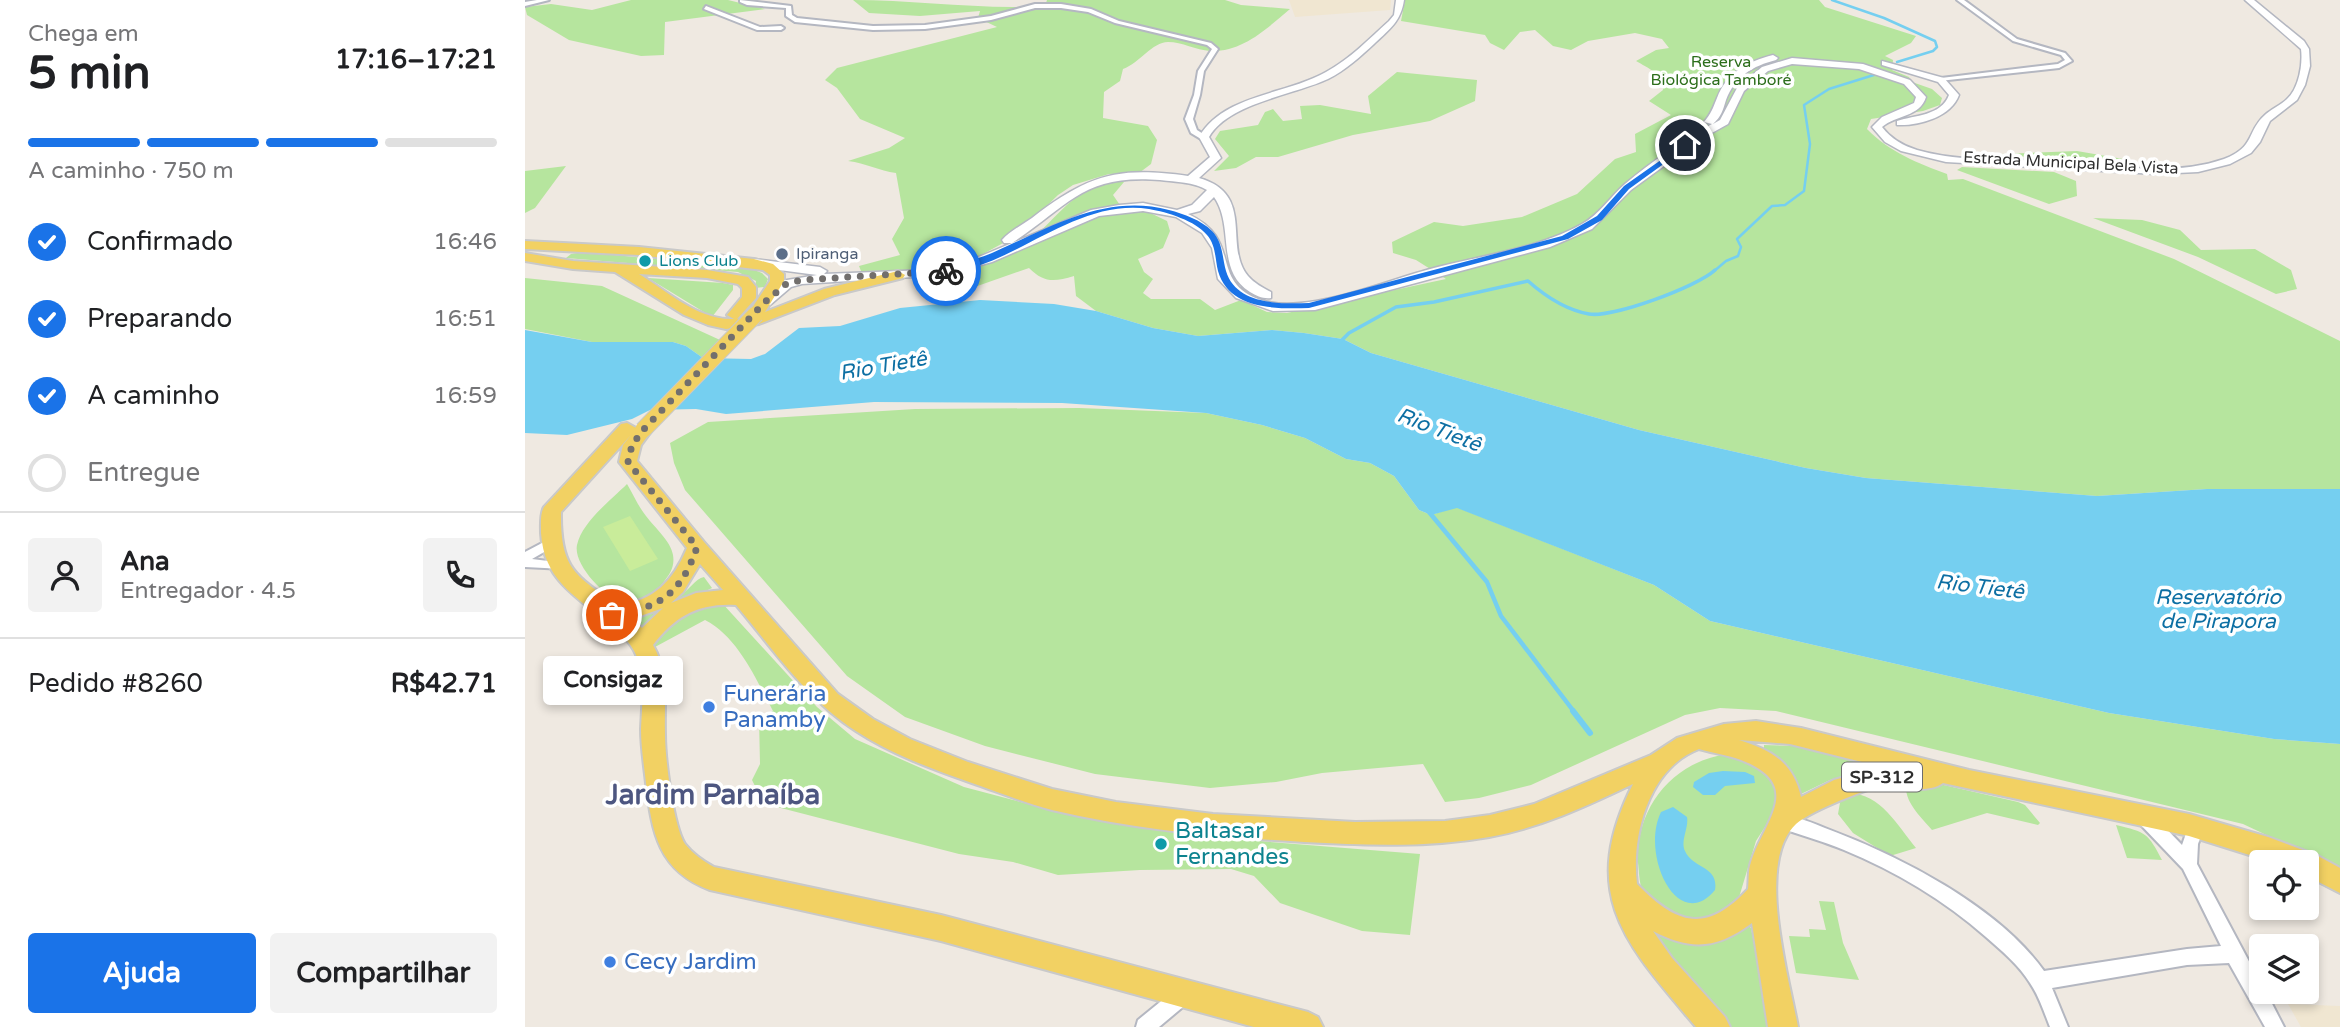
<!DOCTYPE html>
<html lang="pt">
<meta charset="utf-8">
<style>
body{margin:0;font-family:"Varela Round",sans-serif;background:#f2f2f2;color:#202124;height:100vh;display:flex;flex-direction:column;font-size:26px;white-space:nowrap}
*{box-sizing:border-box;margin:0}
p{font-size:23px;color:#757577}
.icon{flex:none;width:38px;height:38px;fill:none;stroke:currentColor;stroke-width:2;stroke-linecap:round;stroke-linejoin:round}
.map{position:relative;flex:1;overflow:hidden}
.drawer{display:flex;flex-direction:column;background:#fff;width:525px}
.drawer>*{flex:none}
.controls{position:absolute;left:1724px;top:850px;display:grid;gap:14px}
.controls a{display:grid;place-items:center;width:70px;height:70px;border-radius:7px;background:#fff;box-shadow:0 4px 10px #0003;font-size:35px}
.pin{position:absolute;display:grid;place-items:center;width:60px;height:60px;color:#fff;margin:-30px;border:4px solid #fff;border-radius:50%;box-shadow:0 2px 7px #0007}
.courier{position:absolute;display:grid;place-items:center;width:70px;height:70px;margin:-35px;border:5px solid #1a73e8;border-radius:50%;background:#fff;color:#222;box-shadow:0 2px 9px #0007}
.bubble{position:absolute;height:49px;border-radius:7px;background:#fff;box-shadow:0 4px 10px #0003;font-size:23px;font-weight:700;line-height:49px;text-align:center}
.headline em{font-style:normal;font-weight:700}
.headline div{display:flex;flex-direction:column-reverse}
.headline{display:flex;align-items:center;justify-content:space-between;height:119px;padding:0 28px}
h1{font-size:46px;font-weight:700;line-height:52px}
.bar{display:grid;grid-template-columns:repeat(4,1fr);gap:10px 7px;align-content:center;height:84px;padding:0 28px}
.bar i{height:9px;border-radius:5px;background:#e0e0e0}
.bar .active{background:#1a73e8}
.bar p{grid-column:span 4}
.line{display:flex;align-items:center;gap:18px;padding:0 28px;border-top:2px solid #e0e0e0}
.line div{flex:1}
.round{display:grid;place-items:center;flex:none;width:74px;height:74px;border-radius:7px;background:#f2f2f2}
ol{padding:0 28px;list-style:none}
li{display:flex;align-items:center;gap:21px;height:77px}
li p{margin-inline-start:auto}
li .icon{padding:7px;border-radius:50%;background:#1a73e8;color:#fff;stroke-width:4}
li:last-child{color:#757577}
li i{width:38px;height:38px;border:4px solid #e0e0e0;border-radius:50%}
.action{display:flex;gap:14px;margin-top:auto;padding:14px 28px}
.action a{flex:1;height:80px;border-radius:7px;background:#1a73e8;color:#fff;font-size:28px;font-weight:700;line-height:80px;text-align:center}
.action a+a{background:#f2f2f2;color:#202124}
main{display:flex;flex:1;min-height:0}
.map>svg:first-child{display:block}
</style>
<main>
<section class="drawer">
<div class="headline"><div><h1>5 min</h1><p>Chega em</p></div><em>17:16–17:21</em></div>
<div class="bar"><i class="active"></i><i class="active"></i><i class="active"></i><i></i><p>A caminho · 750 m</p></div>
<ol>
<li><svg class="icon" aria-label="check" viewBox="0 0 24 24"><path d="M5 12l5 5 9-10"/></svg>Confirmado<p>16:46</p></li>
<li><svg class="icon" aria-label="check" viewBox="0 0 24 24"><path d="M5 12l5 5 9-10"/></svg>Preparando<p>16:51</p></li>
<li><svg class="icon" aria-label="check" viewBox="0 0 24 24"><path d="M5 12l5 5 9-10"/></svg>A caminho<p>16:59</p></li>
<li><i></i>Entregue</li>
</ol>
<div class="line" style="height:126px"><a class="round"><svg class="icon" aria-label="person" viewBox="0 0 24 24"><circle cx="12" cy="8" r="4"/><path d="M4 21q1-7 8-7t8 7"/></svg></a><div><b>Ana</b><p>Entregador · 4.5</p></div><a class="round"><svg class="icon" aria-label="phone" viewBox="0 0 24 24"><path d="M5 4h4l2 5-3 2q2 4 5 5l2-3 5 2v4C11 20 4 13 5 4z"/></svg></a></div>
<div class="line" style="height:91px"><div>Pedido #8260</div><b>R$42.71</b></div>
<div class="action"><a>Ajuda</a><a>Compartilhar</a></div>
</section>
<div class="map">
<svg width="1815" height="1027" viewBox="0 0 1815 1027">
<rect width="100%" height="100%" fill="#efe9e1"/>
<path fill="#f0e6d1" d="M764,0H866L865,10L770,17Z
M1763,1004L1815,1006V1027H1776Z"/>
<path fill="#b6e59e" d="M106,0H203L240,9L140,22L139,55L116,56L44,40L2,15L0,7L26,4L67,10Z
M328,0C392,0 456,10 520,6L522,0H700L716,5L765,9C741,29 718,52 685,51C671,50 657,42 643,42C627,42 615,63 598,69L595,81L579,92L578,118L623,126L632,140L626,164L614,173L584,174L548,185L533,195L491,236L447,260L399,270L336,271L334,266L375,255L367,239L379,218L371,173C354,171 341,163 323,161L364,148L380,138L335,119L312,88L300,80L312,68L472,27L453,18L455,11L395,16L344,13Z
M880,0H1294L1300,7L1391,36L1386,43L1360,56L1368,60L1367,70L1384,77L1387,82L1407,89L1417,98L1415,105L1398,111L1346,119L1342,129C1363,151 1394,164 1422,174L1423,180L1438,179L1649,259L1815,341V489H1682L1572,496L1341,478L1281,468L1114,430L846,353L818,339L779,333L747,330L673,336L628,328L571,311L551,296L549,276C529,282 519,283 504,268L424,296L405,295L429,282L424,273C448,268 471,263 492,250C529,228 549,178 599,182L588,195L597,208L617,209L642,221L645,231L638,248L613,259L619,272L628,279L618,293L626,299H675L690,310L716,300L742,312L762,313L921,279L891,260L868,253L867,242L909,222L938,226L997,217L1052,194L1090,159L1111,152L1110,134L1146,115L1124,101L1138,90C1138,74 1123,68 1111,61L1131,50L1144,48L1137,39L1110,33L1063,41L1046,50L1028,46L1010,30L995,32L979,50L965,43L960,35L876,21Z
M872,72L952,80L950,101L905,121L828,135L753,157H731L711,168L689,171L704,156L690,139L695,131L733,125L740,112L748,109L758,121L777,119L775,106L795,105L846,114L843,96Z
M1552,151L1604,160L1451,155Z
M41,166L10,208L0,213V171Z
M1437,167L1529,172L1551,181L1552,196L1524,204L1432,170Z
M1568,218L1617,220L1655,230L1676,250L1730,249L1766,270L1772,289L1751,294L1673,257Z
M58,252L224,268L237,273L243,279L240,287L230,288L231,281L213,272L41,258L46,254Z
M0,278L77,286L206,345L178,358L161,346L148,342H67L0,329Z
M123,278L198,283L208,285V290L187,317Z
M554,408L681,413L737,425L780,438L821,459L845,463L869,476L894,510L906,515L931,507L1129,585L1185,621L1584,713L1749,739L1815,744V870L1718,824L1251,711L1195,708L1160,715L1006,785L954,798L920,802L898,764L797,773L751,782L685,788L570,774L460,746L380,717L322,676L160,490L149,463L145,443L183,422L390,409Z
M102,484C108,494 113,506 121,516C129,527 146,541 148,555C150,567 145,574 138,583C128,595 112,604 96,601C79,597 48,564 52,545C57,522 86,500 102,484Z
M179,577L187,588C158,602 145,603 120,627L113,625L111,618C128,613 143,604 157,594C165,589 170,579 179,577Z
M197,603L292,707L330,739L439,787L533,812L696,838L895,854L885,935L837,931L755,903L729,876L706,869L615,870L533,875L488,862L434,854L252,807L232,790L227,780L235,764L234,718L248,711C231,679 213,637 180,620L130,647L129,642L157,611Z
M1239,745L1269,746L1342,763L1347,767L1305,780L1276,794L1239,750Z
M1203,754L1229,760L1253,785L1252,808L1231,841L1212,904L1191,922L1147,920C1139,911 1122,900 1117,889C1114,882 1114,870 1113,863C1110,808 1148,761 1203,754Z
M1410,783L1493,802L1500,805L1515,823L1513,825L1462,813L1407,830C1397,818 1380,803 1381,786Z
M1324,793C1356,794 1372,825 1391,848L1365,856L1328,833L1313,814L1316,797Z
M1591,825C1621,832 1623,833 1637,860L1602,858Z
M1294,901L1309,902L1318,943L1334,980L1271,973L1264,936L1285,937L1284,929L1301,930Z
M1224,926L1226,928L1245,1027H1200L1131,936L1134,933C1170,949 1191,949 1224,926Z"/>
<path fill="#c9ec9a" d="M105,516L133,559L105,571L78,527Z"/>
<path fill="#75cff0" d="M455,300L529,304L571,311L628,328L673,336L747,330L779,333L818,339L846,353L1114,430L1281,468L1341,478L1572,496L1682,489H1815V744L1749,739L1584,713L1185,621L1129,585L932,508L906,515L894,510L869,476L845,463L821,459L780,438L737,425L681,413L537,403L349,402L201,414L171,409L125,410L107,419L42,435L0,433V330L67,342H148L161,346L178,358L226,359L240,354L274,328L315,326L375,308Z
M1198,771L1220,772L1229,776L1230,783L1200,786L1190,795H1178L1168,787L1169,782L1184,773Z
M1148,807L1162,817C1164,828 1155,841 1160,851C1168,869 1194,866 1190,890C1153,935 1115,855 1136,812Z"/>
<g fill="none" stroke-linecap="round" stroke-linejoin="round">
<path stroke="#75cff0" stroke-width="2.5" d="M1307,0L1359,18L1410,41L1412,47L1408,51L1372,62
M1188,272L1201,261L1213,256L1216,247L1212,239L1247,206L1260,205L1279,191L1285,144L1279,105L1304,89L1352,74"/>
<path stroke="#75cff0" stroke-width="3.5" d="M815,342L824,333L871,307L909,302L1003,281C1020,296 1041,310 1064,314C1087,318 1172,287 1190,270"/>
<path stroke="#75cff0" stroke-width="4.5" d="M904,512L962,582L976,616L1050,713"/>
<path stroke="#75cff0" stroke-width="6" d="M1048,711L1065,733"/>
<defs>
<path id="minor" d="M12,0H24L0,6V2Z
M215,0L266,6L267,15L272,18L348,26L400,25L466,16L510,4H536L566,9L594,21L686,43L693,49L679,71L675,95L668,119L672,130L683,137L676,139L666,133L660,119L669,95L673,71L687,49L682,45L590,23L563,12L536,8H510L466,20L400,29L348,30L270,22L261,16V8L222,5L215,2Z
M1432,0H1439L1492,39L1540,53L1547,61L1534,68L1414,81L1413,80L1416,78L1533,64L1540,60L1536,55L1488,41Z
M181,6L235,27L256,26L259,28L256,30H232L179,9Z
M25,533L31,537L26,548L7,559L39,563L40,566L39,569L0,567V552L17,543L21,534Z
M1620,811L1626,813L1657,845L1665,822L1671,820L1677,822L1679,827L1673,844L1672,864L1736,984V992H1741L1759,1027H1740L1704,963L1662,965L1527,988L1543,1027H1525C1519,1012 1514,996 1505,983C1494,965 1476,950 1461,937C1419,900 1370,871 1319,850C1298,841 1275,835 1253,827L1251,822L1253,817C1266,813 1287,823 1300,828C1373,855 1473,906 1519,971L1662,949L1696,946L1658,869L1614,823L1612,818L1614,813Z
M658,986L665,989L667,995L665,1001L634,1027H611L613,1020L651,989Z"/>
<path id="secondary" d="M871,0H879C876,21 865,29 850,43C836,56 821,70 803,79C769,95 703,103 684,137L696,158L674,178C731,194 698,246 723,276C729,283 738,288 746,292V298C738,299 732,296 725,292C690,270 710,227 689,197L675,211L663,214C718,239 684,280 733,299C752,306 772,304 791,301C831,295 870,278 909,268C958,255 1012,249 1057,224C1074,215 1085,197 1100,184C1126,162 1157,141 1187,124L1179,122C1186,114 1188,108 1192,98C1202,72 1222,62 1248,55L1253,58L1251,60C1228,66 1210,76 1201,100C1198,110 1196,117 1188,124L1195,120L1212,88L1237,67L1267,58L1338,64L1385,80L1401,97C1395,117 1371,115 1357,127C1366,139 1379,146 1392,150C1434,162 1482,159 1525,161C1580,164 1645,178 1699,159C1731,147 1721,131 1741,114C1748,108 1756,105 1762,99C1774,88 1778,64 1776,49L1720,0H1729L1779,41L1784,49L1785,66L1780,85L1772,100L1745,121L1735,142L1726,153L1705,164L1673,172L1631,174L1421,162L1376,151L1360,142L1347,127L1357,117L1389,103L1391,97L1379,84L1334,69L1267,64L1243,71L1219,91L1203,124L1176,139L1106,190L1067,229L1025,247L790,310L748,311L711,298L693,279L687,248L677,233L651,217L618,211L574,216L467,262L420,275L277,284L266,287L245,305H235L233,302L256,281L292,275L224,266L223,263L229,259L295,267L302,271L299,274L400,270L437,264L566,210L594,205L618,203L652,210L667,205L682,190C668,182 652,182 635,180C558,174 546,204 487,243H479L477,240C485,231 497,225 507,218C563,175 592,166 663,176L685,157L674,137C699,94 761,95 801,72C825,59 844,39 864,21L869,15Z
M1357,61L1419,78L1434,95C1426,117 1394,126 1372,125V121C1390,115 1416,116 1424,95L1413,82L1357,65Z"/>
<path id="primary" d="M0,241L114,247L229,259L248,264L259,274V281L240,312L299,289L373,271L380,275L378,278L310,295L234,324L201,329L183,325L159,315L90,272L48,269L0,261V253L48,261L182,270L223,277L231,287V298L212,319L225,317L223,314L245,281V275L238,270L114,255L0,249ZM114,274L182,278L213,284L217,288V297L202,315L209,319C174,321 142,291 114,274Z
M102,423L111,428L118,425L124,426L127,430L116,445L112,461L179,542L313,694L348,719L385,739L443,762L527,789L591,802L688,814L830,822L920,821L965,815L1009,804L1126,755L1152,738L1199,724L1231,721L1276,728L1444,770L1664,814L1743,837L1791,855L1815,868V893L1782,876V863H1750L1664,836L1418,783C1400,796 1370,783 1349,788C1332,793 1284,812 1271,824C1230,862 1264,977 1273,1027H1243L1227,923C1192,949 1166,951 1128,931L1147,958L1200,1017L1205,1027H1171C1101,944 1052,896 1108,784C1062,806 1015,828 964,837C903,848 841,845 779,842C695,837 610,830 527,810C500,803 473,792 447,783C407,769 366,754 331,731C282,700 248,649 211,605C174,603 150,616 128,645C144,673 139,703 140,734C140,757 148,825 160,844C168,854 178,861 189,867L416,915L783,1012L793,1017L798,1027H729L416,941L185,890C133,871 127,832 121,783C119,765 116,747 116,729C117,706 120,682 113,660C107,641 93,632 79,620C48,594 19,579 16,533C16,524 15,514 19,507L96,424ZM106,435L98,445L94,462L162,548C148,581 130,600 93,606C51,575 35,570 36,512ZM175,564L198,590L171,593L146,603L158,592ZM138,608L117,628L107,619ZM1214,740L1265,744L1357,767L1309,780L1276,797C1268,762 1246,750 1214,740ZM1174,749C1188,753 1203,755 1216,760C1281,785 1239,821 1226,862C1223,870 1224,881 1223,889C1181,934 1152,925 1112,884C1106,835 1124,768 1174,749Z"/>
</defs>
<use href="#minor" stroke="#b4b7c1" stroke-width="4"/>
<use href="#secondary" stroke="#b4b7c1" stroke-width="3"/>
<use href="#primary" stroke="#c9c9c9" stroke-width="4"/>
<use href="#minor" fill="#fff" fill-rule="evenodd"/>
<use href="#secondary" fill="#fff" fill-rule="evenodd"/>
<use href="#primary" fill="#f2d163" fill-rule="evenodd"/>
<defs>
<path id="primary-bridge" d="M118,430L231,314"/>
</defs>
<use href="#primary-bridge" stroke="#c9c9c9" stroke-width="18" stroke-linecap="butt"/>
<use href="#primary-bridge" stroke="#f2d163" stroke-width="16"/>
</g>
<path fill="#1a73e8" d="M1160,143L1162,147L1104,189L1077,220L1043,239L784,308C752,309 704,310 693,271C690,259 691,245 682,235C671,221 642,212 624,209C561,200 509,247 453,266C442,269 432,271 421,273L417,271C431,263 451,260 467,253C524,228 580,193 644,210C659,214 676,220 687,231C698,242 697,257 701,271C711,305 756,304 784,303L1037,236L1072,216L1099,186Z"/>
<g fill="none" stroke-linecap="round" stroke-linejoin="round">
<path stroke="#726f6d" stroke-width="7" stroke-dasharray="0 12.6" d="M87,615C135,608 156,594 172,547L103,462L107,445L118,430L240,302L261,284L276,280L421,271"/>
</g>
<circle fill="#5c6f8a" stroke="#fff" stroke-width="2.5" cx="257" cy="254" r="7"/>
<g fill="#0f9aa8" stroke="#fff" stroke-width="2.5">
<circle cx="120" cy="261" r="7"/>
<circle cx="636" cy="844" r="7"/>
</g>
<g fill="#3f7fe0" stroke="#fff" stroke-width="2.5">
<circle cx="184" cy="707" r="7"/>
<circle cx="85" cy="962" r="7"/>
</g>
<g text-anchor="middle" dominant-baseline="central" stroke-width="7" stroke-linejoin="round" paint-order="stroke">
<g font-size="16" fill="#2c6e1b" stroke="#fff">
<text x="1196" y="62">Reserva<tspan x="1196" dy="18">Biológica Tamboré</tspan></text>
</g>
<g font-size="16" fill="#2e2e2e" stroke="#fff">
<text transform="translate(1546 163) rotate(3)">Estrada Municipal Bela Vista</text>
</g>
<g font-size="16" fill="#4e5e75" stroke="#fff" text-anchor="start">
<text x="271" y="254">Ipiranga</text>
</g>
<g font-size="16" fill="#0d838f" stroke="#fff" text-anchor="start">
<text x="134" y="261">Lions Club</text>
</g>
<rect fill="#fff" stroke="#6d6d6d" stroke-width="2" x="1317" y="762.5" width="80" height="29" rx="5"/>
<g font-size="18" font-weight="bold" fill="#2e2e2e">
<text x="1357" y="777">SP-312</text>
</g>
<g font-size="21" font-style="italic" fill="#0d6fa3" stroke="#fff">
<text transform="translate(358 366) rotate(-10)">Rio Tietê</text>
<text transform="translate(914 430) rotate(21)">Rio Tietê</text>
<text transform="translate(1455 587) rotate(7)">Rio Tietê</text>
<text x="1693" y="597">Reservatório<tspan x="1693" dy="24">de Pirapora</tspan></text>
</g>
<g font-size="23" fill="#366cbe" stroke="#fff" text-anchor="start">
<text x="198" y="694">Funerária<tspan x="198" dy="26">Panamby</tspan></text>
<text x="99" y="962">Cecy Jardim</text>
</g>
<g font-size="23" fill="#0d838f" stroke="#fff" text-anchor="start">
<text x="650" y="831">Baltasar<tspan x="650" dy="26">Fernandes</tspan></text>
</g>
<g font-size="28" font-weight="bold" fill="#4d5680" stroke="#fff">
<text x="188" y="795">Jardim Parnaíba</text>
</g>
</g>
</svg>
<div class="controls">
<a><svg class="icon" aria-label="locate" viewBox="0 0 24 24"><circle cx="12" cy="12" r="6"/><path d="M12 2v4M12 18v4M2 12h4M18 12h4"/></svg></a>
<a><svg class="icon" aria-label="layers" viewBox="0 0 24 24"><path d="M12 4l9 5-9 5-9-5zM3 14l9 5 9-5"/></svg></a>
</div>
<div class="pin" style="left:87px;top:615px;background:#ea580c"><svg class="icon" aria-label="bag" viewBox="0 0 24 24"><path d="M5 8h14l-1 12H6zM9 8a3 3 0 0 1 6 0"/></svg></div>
<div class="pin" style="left:1160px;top:145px;background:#1f2937"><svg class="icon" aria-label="home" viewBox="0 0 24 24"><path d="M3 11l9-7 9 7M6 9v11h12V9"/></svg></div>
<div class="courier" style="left:421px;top:271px"><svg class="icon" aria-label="bike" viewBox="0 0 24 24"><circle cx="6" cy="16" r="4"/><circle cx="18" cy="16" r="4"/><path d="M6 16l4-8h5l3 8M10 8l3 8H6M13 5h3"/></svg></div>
<div class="bubble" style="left:18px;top:656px;width:140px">Consigaz</div>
</div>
</main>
